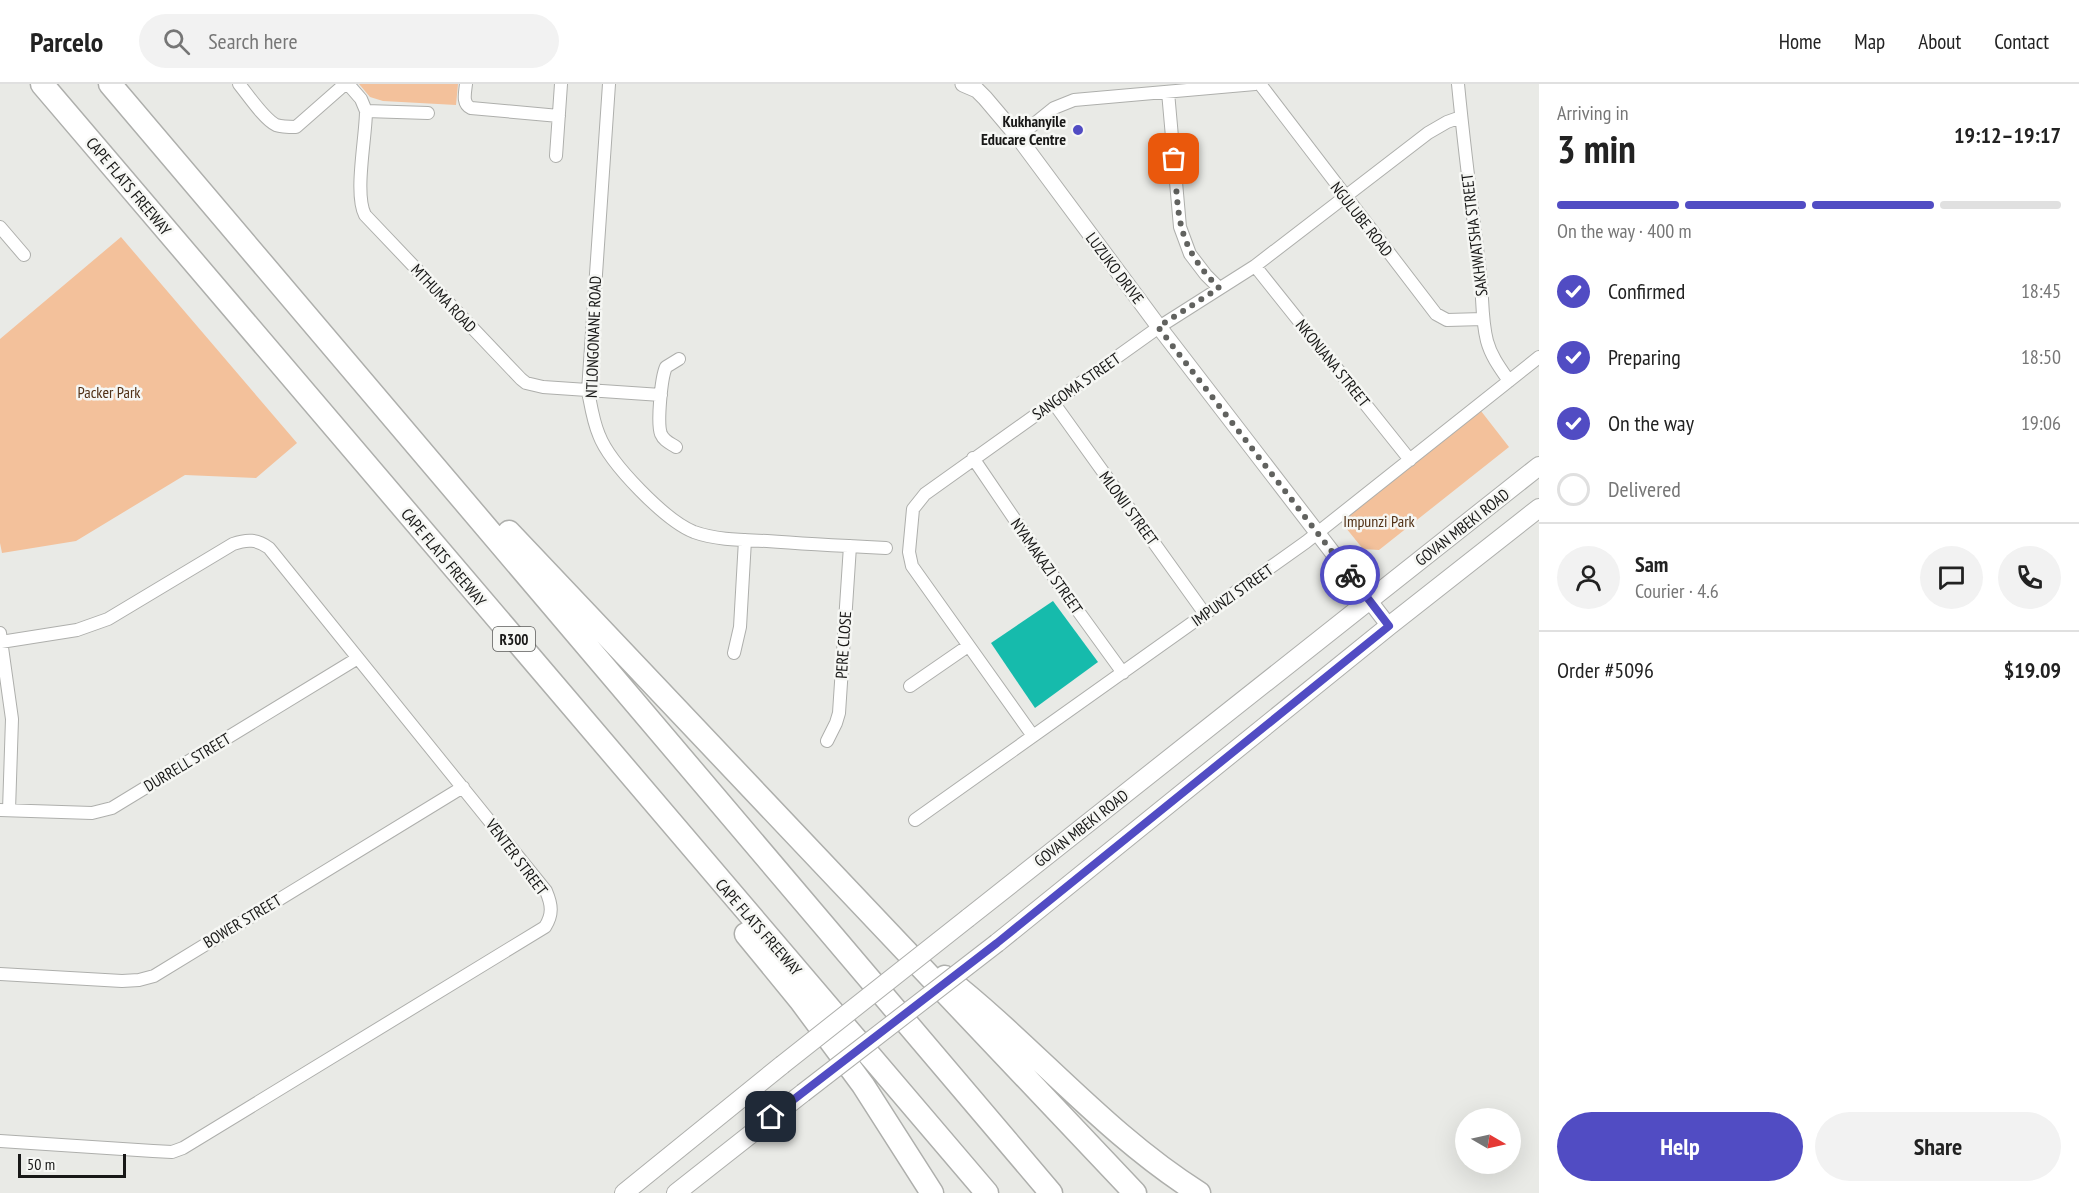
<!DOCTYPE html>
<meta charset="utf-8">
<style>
body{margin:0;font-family:"PT Sans Narrow",sans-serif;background:#f2f2f2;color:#222;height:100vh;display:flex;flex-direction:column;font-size:22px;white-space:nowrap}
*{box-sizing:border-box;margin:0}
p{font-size:20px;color:#767676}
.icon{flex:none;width:33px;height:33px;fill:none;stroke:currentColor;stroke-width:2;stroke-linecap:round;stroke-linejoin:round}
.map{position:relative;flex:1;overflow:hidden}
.side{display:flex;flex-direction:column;background:#fff;width:540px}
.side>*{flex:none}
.needle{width:39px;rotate:99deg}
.controls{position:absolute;left:1455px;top:1024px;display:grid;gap:12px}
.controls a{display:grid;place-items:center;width:66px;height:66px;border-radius:50%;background:#fff;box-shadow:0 6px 24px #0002;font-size:30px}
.scale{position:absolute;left:18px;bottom:15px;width:108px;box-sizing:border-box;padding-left:6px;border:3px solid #181817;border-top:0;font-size:16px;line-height:21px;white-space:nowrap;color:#181817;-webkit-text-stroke:4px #f6f7f4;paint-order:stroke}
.pin{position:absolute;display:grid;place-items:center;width:51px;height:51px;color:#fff;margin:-26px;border-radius:12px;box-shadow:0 3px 9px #0006}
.courier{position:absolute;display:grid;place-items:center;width:60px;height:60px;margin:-30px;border:4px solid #514cc3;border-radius:50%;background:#fff;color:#222;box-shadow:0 2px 8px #0007}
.head em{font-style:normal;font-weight:700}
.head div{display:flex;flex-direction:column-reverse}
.head{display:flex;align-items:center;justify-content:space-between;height:102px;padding:0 18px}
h1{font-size:39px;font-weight:700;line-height:45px}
.bar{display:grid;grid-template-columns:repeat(4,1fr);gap:9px 6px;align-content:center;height:72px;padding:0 18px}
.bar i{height:8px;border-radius:4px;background:#e0e0e0}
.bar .active{background:#514cc3}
.bar p{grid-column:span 4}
.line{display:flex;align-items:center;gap:15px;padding:0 18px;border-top:2px solid #e0e0e0}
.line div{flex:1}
.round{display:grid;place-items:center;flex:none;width:63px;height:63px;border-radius:32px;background:#f2f2f2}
ol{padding:0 18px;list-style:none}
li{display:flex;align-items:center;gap:18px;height:66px}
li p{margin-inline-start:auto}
li .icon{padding:6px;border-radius:50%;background:#514cc3;color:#fff;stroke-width:4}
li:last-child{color:#767676}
li i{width:33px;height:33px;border:3px solid #e0e0e0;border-radius:50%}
.cta{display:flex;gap:12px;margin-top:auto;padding:12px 18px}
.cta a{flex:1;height:69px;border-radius:36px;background:#514cc3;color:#fff;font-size:24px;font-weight:700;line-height:69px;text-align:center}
.cta a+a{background:#f2f2f2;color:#222}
header{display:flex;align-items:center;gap:36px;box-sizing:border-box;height:84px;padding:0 30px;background:#fff;border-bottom:2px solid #e0e0e0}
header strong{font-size:28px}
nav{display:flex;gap:33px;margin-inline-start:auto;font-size:21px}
.search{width:420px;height:54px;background:#f2f2f2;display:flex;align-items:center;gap:15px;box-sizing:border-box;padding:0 21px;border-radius:33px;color:#767676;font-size:22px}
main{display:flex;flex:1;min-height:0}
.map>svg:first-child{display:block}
</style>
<header>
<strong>Parcelo</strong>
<div class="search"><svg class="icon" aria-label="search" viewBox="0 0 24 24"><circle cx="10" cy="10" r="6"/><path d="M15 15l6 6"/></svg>Search here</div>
<nav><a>Home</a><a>Map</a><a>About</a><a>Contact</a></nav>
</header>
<main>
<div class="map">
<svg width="1539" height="1109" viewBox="0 0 1539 1109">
<rect width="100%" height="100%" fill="#e9eae6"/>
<path fill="#f3c19b" d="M359,0H458L456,21L383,17L370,13Z
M121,153L297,359L256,394L185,391L76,457L2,469L0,459V255Z
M1481,327L1509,363L1379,466L1363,465L1346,444L1347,440L1344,435Z"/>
<path fill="#16bbac" d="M1053,517L1098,578L1035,624L991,559Z"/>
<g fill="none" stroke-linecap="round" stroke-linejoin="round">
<defs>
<path id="minor" d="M239,0C248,11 264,35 276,41C282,43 290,43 296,43L345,0
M348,0L361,15L366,27C366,53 354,110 365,131L521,295L526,299L543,303L661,311
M466,0C465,9 462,20 471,24L559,32
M609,0L588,307C591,322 593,337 599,351C610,380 666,437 694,448C716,456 743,456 767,457C806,460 846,462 886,464
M1260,0L1436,230L1447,236L1483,235
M1458,0C1464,63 1472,125 1480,188C1483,211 1481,234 1487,257C1491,272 1500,284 1509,297
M1168,8L1180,143L1190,170L1206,191L1219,204
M366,27L428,29
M1018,53L1054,24L1074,16L1255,0
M556,72L561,0
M0,143L24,171
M1255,182L1410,376
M1053,318L1205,530
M676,363C670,359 664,357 661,350C657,340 661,294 666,283L679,275
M973,374L1060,502L1123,589
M0,549L12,635L9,726
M734,569L740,543L745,456
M910,602L968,562
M1033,652L912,482L909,468L913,425L925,410L1159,243L1255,182L1428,49L1447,38L1461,33
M827,657L836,639L839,629L850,462
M0,726L92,729L112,724L358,574
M915,736L1306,458L1539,273
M0,890L122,897L139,896L154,892L463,703
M0,1057L153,1067L172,1068L183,1064L545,843C553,830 552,821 546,807L269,464C257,455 247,455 233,460L108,535L77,546L1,558"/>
<path id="tertiary" d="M963,0L977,6L985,14L1018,53L1159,243L1389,542"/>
<path id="secondary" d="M968,834L1539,382
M997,859L1389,542L1539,424
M624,1109L782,981
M676,1109L803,1009"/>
<path id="motorway" d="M42,0L987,1109
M110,0L1051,1109
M509,448L1135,1109
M746,850L800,916L863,1001L932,1109
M945,893C1032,961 1105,1050 1199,1109"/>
</defs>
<use href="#minor" stroke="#aeafac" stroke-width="14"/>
<use href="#tertiary" stroke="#aeafac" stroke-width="17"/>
<use href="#secondary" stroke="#aeafac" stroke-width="20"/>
<use href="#motorway" stroke="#aeafac" stroke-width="25"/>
<use href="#minor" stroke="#fff" stroke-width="12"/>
<use href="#tertiary" stroke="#fff" stroke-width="15"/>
<use href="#secondary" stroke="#fff" stroke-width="18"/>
<use href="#motorway" stroke="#fff" stroke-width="22"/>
<defs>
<path id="secondary-bridge" d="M782,981L968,834
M803,1009L997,859"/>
</defs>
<use href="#secondary-bridge" stroke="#aeafac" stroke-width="20" stroke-linecap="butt"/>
<use href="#secondary-bridge" stroke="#fff" stroke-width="18"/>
</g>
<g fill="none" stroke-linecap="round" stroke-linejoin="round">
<path stroke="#61625f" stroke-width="6" stroke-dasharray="0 10.8" d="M1174,75C1179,134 1175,159 1219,204L1158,243L1350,491"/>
<path stroke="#514cc3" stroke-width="8" d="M771,1033L997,859L1389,542L1350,491"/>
</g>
<circle fill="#514cc3" stroke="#f6f7f4" stroke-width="2" cx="1078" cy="46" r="6"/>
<g text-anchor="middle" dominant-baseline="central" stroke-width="5" stroke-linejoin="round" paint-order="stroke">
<rect fill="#f6f7f4" stroke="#5b5b59" stroke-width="1.5" x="493" y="543" width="42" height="24" rx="4.5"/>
<g font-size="15" font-weight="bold" fill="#181817">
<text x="514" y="555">R300</text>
</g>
<g font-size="16" font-weight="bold" fill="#181817" stroke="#f6f7f4" text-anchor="end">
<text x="1066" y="37">Kukhanyile<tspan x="1066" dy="18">Educare Centre</tspan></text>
</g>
<g font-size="16" fill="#181817" stroke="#f6f7f4">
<text transform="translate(129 102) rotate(50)">CAPE FLATS FREEWAY</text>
<text transform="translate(1362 135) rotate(52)">NGULUBE ROAD</text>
<text transform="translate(1474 151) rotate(-97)">SAKHWATSHA STREET</text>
<text transform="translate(1115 184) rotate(53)">LUZUKO DRIVE</text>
<text transform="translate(444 214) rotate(47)">MTHUMA ROAD</text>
<text transform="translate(593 253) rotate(-88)">NTLONGONANE ROAD</text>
<text transform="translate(1333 279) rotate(51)">NKONJANA STREET</text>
<text transform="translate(1076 302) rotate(-35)">SANGOMA STREET</text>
<text transform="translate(1129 424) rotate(54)">MLONJI STREET</text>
<text transform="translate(1462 443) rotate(-38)">GOVAN MBEKI ROAD</text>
<text transform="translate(444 473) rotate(50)">CAPE FLATS FREEWAY</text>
<text transform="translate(1047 482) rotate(55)">NYAMAKAZI STREET</text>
<text transform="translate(1232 511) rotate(-35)">IMPUNZI STREET</text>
<text transform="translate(843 561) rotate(-86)">PERE CLOSE</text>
<text transform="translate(187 678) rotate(-31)">DURRELL STREET</text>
<text transform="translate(1081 744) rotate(-38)">GOVAN MBEKI ROAD</text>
<text transform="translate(517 773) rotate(53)">VENTER STREET</text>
<text transform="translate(242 837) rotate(-31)">BOWER STREET</text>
<text transform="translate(759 843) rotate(49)">CAPE FLATS FREEWAY</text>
</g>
<g font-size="16" fill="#503015" stroke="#f6f7f4">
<text x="109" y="308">Packer Park</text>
<text x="1379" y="437">Impunzi Park</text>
</g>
</g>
</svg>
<div class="controls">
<a><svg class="needle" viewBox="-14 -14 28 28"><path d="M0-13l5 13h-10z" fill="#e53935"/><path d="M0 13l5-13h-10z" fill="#767676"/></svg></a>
</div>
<div class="scale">50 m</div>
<div class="pin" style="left:1174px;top:75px;background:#ea580c"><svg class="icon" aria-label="bag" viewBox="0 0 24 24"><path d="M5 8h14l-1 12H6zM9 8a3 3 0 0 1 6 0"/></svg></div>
<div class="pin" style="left:771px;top:1033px;background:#1f2937"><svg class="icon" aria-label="home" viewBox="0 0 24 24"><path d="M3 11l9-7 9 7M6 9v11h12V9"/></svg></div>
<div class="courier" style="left:1350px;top:491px"><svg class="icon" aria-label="bike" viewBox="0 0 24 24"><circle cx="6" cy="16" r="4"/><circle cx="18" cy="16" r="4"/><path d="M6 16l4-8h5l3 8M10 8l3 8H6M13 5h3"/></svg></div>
</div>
<section class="side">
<div class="head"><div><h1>3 min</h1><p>Arriving in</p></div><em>19:12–19:17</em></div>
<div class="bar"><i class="active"></i><i class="active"></i><i class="active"></i><i></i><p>On the way · 400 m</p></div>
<ol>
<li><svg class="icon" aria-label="check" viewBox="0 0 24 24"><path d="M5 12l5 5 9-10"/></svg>Confirmed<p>18:45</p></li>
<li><svg class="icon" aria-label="check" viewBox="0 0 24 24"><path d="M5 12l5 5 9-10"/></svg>Preparing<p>18:50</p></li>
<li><svg class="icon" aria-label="check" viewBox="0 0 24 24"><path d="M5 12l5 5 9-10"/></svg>On the way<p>19:06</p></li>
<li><i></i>Delivered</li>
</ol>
<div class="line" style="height:108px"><a class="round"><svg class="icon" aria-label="person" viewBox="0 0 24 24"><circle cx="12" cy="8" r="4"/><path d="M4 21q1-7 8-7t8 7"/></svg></a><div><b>Sam</b><p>Courier · 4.6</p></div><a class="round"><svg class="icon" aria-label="chat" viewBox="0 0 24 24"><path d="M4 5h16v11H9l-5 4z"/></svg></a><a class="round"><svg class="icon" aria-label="phone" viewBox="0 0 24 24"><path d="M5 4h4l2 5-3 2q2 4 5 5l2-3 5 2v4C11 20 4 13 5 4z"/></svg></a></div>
<div class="line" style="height:78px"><div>Order #5096</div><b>$19.09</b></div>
<div class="cta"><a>Help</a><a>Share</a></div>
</section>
</main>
